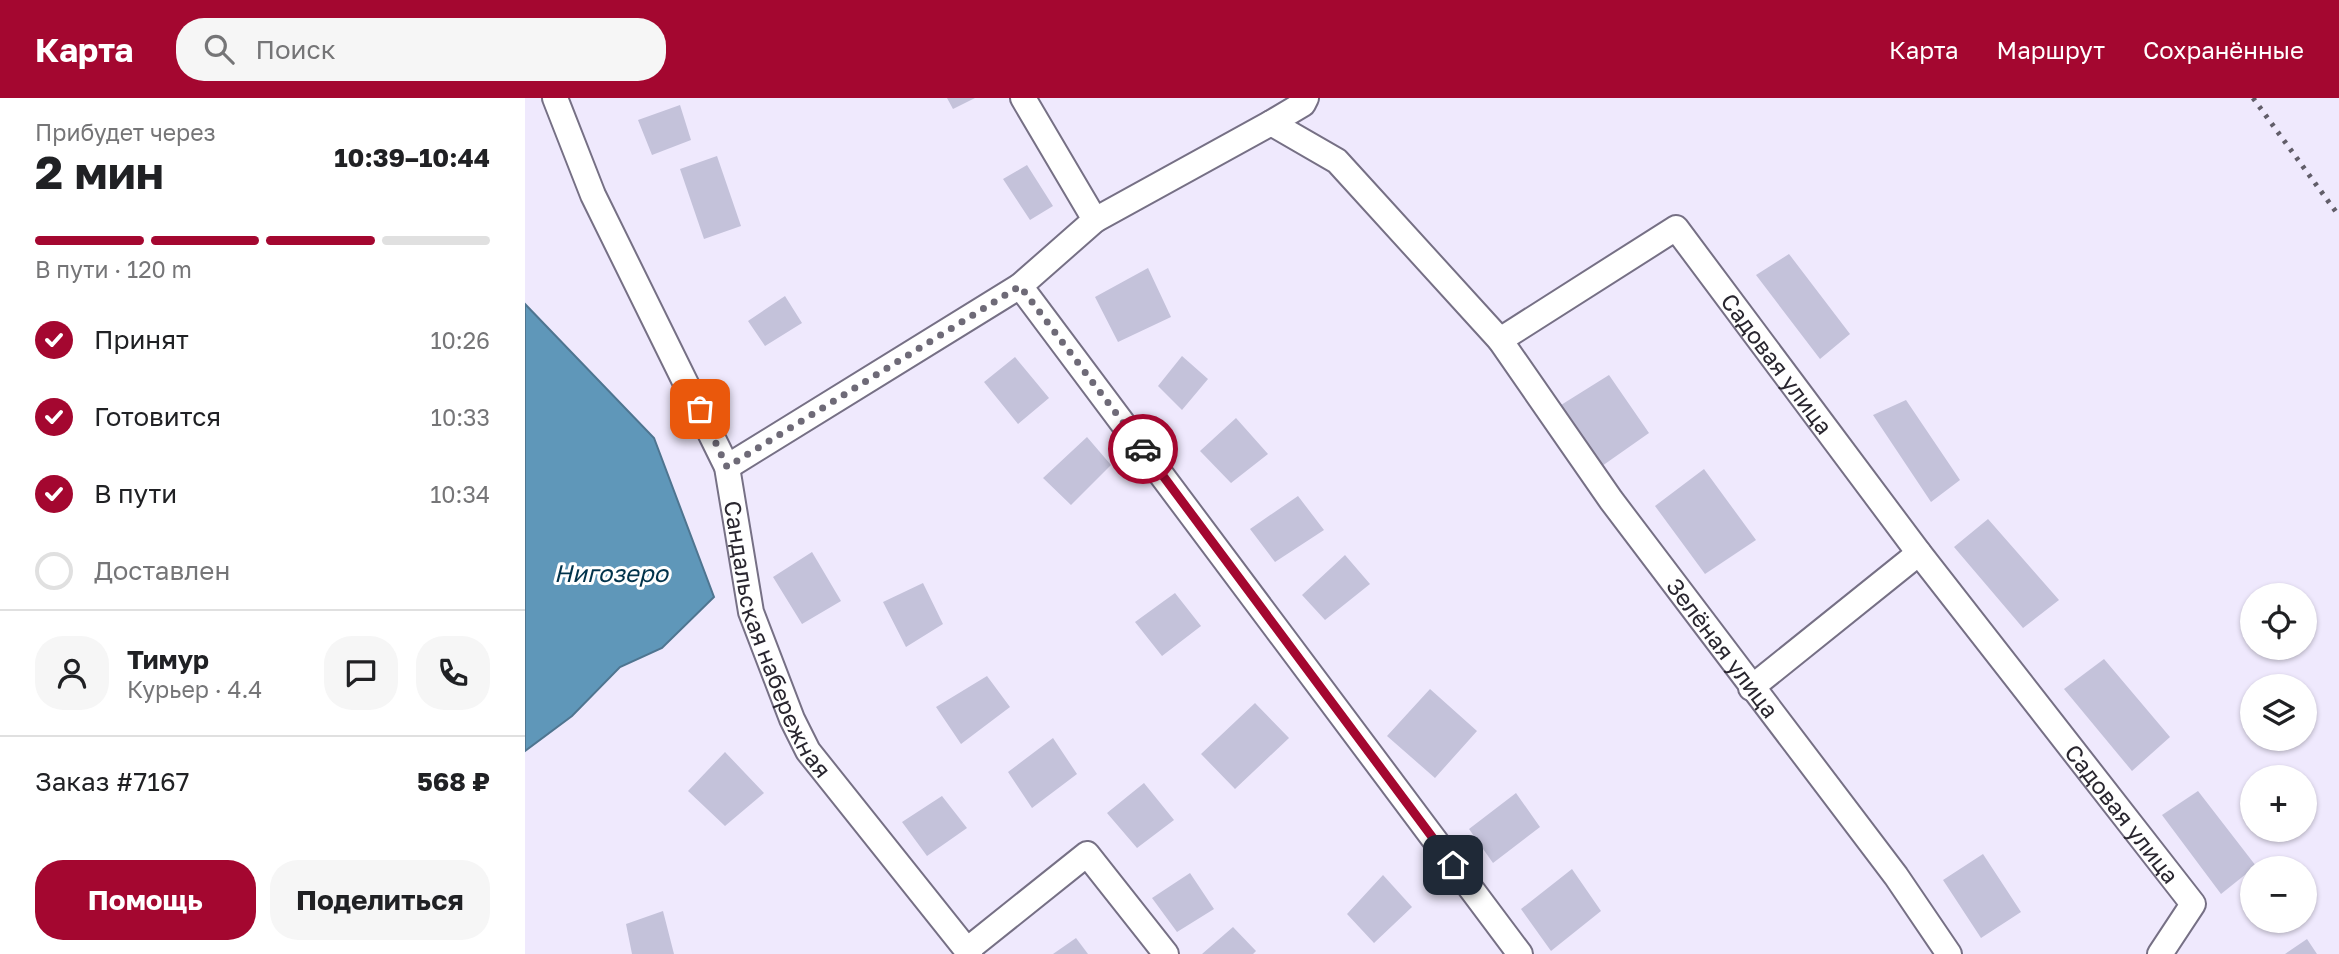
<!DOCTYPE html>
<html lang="ru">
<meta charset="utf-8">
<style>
body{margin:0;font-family:"Golos Text",sans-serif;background:#f6f6f6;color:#202124;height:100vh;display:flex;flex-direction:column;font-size:26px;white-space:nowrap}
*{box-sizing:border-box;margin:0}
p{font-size:23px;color:#757577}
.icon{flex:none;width:38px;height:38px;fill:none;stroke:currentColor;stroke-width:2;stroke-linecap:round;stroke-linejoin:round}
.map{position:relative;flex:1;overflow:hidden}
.details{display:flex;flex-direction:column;background:#fff;width:525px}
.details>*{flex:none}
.buttons{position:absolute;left:1715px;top:485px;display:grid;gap:14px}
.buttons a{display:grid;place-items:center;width:77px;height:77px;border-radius:50%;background:#fff;box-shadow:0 2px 5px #0004;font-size:35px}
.pin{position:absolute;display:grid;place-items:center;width:60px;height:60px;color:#fff;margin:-30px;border-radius:14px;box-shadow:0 4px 10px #0006}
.courier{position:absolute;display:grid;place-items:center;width:70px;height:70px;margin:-35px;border:5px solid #a40730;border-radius:50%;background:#fff;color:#222;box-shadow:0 2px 9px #0007}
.headline em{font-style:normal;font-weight:700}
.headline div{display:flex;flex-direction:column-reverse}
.headline{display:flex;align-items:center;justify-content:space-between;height:119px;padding:0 35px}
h1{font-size:46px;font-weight:700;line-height:52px}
.bar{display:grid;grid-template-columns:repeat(4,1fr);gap:10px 7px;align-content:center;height:84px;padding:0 35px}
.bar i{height:9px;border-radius:5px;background:#e0e0e0}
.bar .on{background:#a40730}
.bar p{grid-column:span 4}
.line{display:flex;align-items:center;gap:18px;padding:0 35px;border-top:2px solid #e0e0e0}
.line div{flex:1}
.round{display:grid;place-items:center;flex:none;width:74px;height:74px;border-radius:28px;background:#f6f6f6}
ol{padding:0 35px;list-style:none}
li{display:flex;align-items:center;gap:21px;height:77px}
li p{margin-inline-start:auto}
li .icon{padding:7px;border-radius:50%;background:#a40730;color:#fff;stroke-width:4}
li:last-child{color:#757577}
li i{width:38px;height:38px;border:4px solid #e0e0e0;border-radius:50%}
.cta{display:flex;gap:14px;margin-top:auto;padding:14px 35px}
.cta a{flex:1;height:80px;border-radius:28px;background:#a40730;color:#fff;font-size:28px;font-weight:700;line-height:80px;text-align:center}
.cta a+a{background:#f6f6f6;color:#202124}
header{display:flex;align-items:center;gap:42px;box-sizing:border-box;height:98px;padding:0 35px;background:#a40730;color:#fff}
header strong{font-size:33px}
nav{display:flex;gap:38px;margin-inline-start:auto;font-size:24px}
.search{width:490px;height:63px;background:#f6f6f6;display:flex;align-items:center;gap:18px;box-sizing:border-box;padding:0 24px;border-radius:28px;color:#757577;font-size:26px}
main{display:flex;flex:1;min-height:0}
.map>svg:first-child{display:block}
</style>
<header>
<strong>Карта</strong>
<div class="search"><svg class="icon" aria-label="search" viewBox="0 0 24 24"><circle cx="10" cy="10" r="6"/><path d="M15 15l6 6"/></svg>Поиск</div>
<nav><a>Карта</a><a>Маршрут</a><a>Сохранённые</a></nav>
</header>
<main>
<section class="details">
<div class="headline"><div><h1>2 мин</h1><p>Прибудет через</p></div><em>10:39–10:44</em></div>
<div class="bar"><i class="on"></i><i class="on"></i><i class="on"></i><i></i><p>В пути · 120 m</p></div>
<ol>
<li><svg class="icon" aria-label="check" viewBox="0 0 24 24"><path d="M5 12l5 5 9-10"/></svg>Принят<p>10:26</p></li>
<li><svg class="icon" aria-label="check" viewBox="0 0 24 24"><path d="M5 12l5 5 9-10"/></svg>Готовится<p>10:33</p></li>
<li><svg class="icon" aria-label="check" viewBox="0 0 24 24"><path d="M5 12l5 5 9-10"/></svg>В пути<p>10:34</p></li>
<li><i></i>Доставлен</li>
</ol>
<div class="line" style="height:126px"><a class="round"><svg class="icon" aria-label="person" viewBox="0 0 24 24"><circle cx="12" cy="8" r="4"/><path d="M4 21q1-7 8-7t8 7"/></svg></a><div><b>Тимур</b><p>Курьер · 4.4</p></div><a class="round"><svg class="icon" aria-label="chat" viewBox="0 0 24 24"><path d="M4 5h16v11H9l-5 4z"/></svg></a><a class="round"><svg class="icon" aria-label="phone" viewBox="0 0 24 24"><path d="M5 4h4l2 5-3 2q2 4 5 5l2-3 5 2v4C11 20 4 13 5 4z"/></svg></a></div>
<div class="line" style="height:91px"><div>Заказ #7167</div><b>568 ₽</b></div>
<div class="cta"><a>Помощь</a><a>Поделиться</a></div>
</section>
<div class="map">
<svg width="1814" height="856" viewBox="0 0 1814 856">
<rect width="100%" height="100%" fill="#efe9fd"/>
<path fill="#5f97b9" stroke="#4f7590" stroke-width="2" d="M0,206L129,340L189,499L137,550L95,569L47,618L0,653Z"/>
<path fill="#c4c2da" d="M422,0H450L428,11Z
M155,7L166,42L127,57L113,22Z
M192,58L216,128L179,141L155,71Z
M502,67L528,108L505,122L478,81Z
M1264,156L1325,236L1295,261L1231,177Z
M623,170L646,219L593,244L570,199Z
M260,198L277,225L240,248L223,223Z
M657,258L683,281L657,312L633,288Z
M490,259L524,300L493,326L459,284Z
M1084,277L1124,335L1077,368L1036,307Z
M1381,302L1435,382L1406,404L1348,317Z
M711,320L743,356L706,385L675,353Z
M562,339L586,367L546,407L518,380Z
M1179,371L1231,442L1180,476L1130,408Z
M773,398L799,432L750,464L725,431Z
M1463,421L1534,502L1498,530L1429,449Z
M287,454L316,503L277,526L248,479Z
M820,457L845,486L800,522L777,497Z
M398,485L418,526L381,549L358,504Z
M650,495L676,528L637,558L610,524Z
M1579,561L1645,639L1607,673L1539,591Z
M462,578L485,609L436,646L411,609Z
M905,591L952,633L910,680L862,638Z
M730,605L764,640L710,691L676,656Z
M528,640L552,676L507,710L483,674Z
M200,654L239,695L200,728L163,693Z
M619,685L649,722L612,750L582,715Z
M1673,693L1731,768L1696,796L1637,717Z
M991,695L1015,729L968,765L944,731Z
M417,698L442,730L402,758L377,724Z
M1458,756L1496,814L1456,840L1418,782Z
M1047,771L1076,813L1026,853L996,811Z
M665,775L689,811L652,834L627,800Z
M858,777L887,809L849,845L822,816Z
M138,813L149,856H107L101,826Z
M708,829L731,853L728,856H677Z
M551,840L563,856H528Z
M1782,841L1792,856H1760Z"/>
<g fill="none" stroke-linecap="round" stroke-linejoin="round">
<defs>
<g id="street">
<path id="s1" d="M30,0L68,97L202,369L226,514L267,621L283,653L445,856"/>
<path d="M498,0L570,122L495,188L995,856"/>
<path id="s2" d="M781,0L778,6L746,25L812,63L975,242L1151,130L1394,455L1668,806L1635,856"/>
<path d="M570,122L746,25"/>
<path id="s3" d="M975,242L1086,402L1371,778L1424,856"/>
<path d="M202,369L495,188"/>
<path d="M1226,590L1394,455"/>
<path d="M442,852L562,756L641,856"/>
</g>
</defs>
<use href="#street" stroke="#767085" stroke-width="28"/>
<use href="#street" stroke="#fff" stroke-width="24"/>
<path stroke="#615d69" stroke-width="5" stroke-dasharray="3.5 7" stroke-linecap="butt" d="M1728,0L1814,118"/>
</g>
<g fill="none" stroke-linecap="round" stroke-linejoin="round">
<path stroke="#6e6a77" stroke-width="7" stroke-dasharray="0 12.6" d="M175,311L202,369L495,188L618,351"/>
<path stroke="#a40730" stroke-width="9" d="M618,351L928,767"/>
</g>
<g text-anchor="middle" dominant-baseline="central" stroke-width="6" stroke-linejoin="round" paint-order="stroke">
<g font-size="23" fill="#29262f" stroke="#fff">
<text stroke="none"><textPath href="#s2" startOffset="740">Садовая улица</textPath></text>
<text stroke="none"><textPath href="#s1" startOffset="588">Сандальская набережная</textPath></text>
<text stroke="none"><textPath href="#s3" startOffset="380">Зелёная улица</textPath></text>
<text stroke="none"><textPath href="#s2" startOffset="1307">Садовая улица</textPath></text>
</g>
<g font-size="24" font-style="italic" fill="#01334b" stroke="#fff">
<text x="86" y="474">Нигозеро</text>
</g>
</g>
</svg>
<div class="buttons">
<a><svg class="icon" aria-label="locate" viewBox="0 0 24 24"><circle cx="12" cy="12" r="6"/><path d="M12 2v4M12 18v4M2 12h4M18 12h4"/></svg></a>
<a><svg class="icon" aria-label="layers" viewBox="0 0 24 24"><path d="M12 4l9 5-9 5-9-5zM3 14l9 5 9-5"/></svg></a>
<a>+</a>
<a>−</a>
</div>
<div class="pin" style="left:175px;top:311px;background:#ea580c"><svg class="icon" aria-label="bag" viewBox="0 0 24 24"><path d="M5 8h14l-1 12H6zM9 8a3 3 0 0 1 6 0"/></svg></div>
<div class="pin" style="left:928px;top:767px;background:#1f2937"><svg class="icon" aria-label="home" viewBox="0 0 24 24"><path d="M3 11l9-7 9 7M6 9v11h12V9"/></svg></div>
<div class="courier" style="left:618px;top:351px"><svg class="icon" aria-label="car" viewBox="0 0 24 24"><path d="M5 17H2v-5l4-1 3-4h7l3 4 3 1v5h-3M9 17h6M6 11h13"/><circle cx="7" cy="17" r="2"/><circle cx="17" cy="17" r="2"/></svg></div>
</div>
</main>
